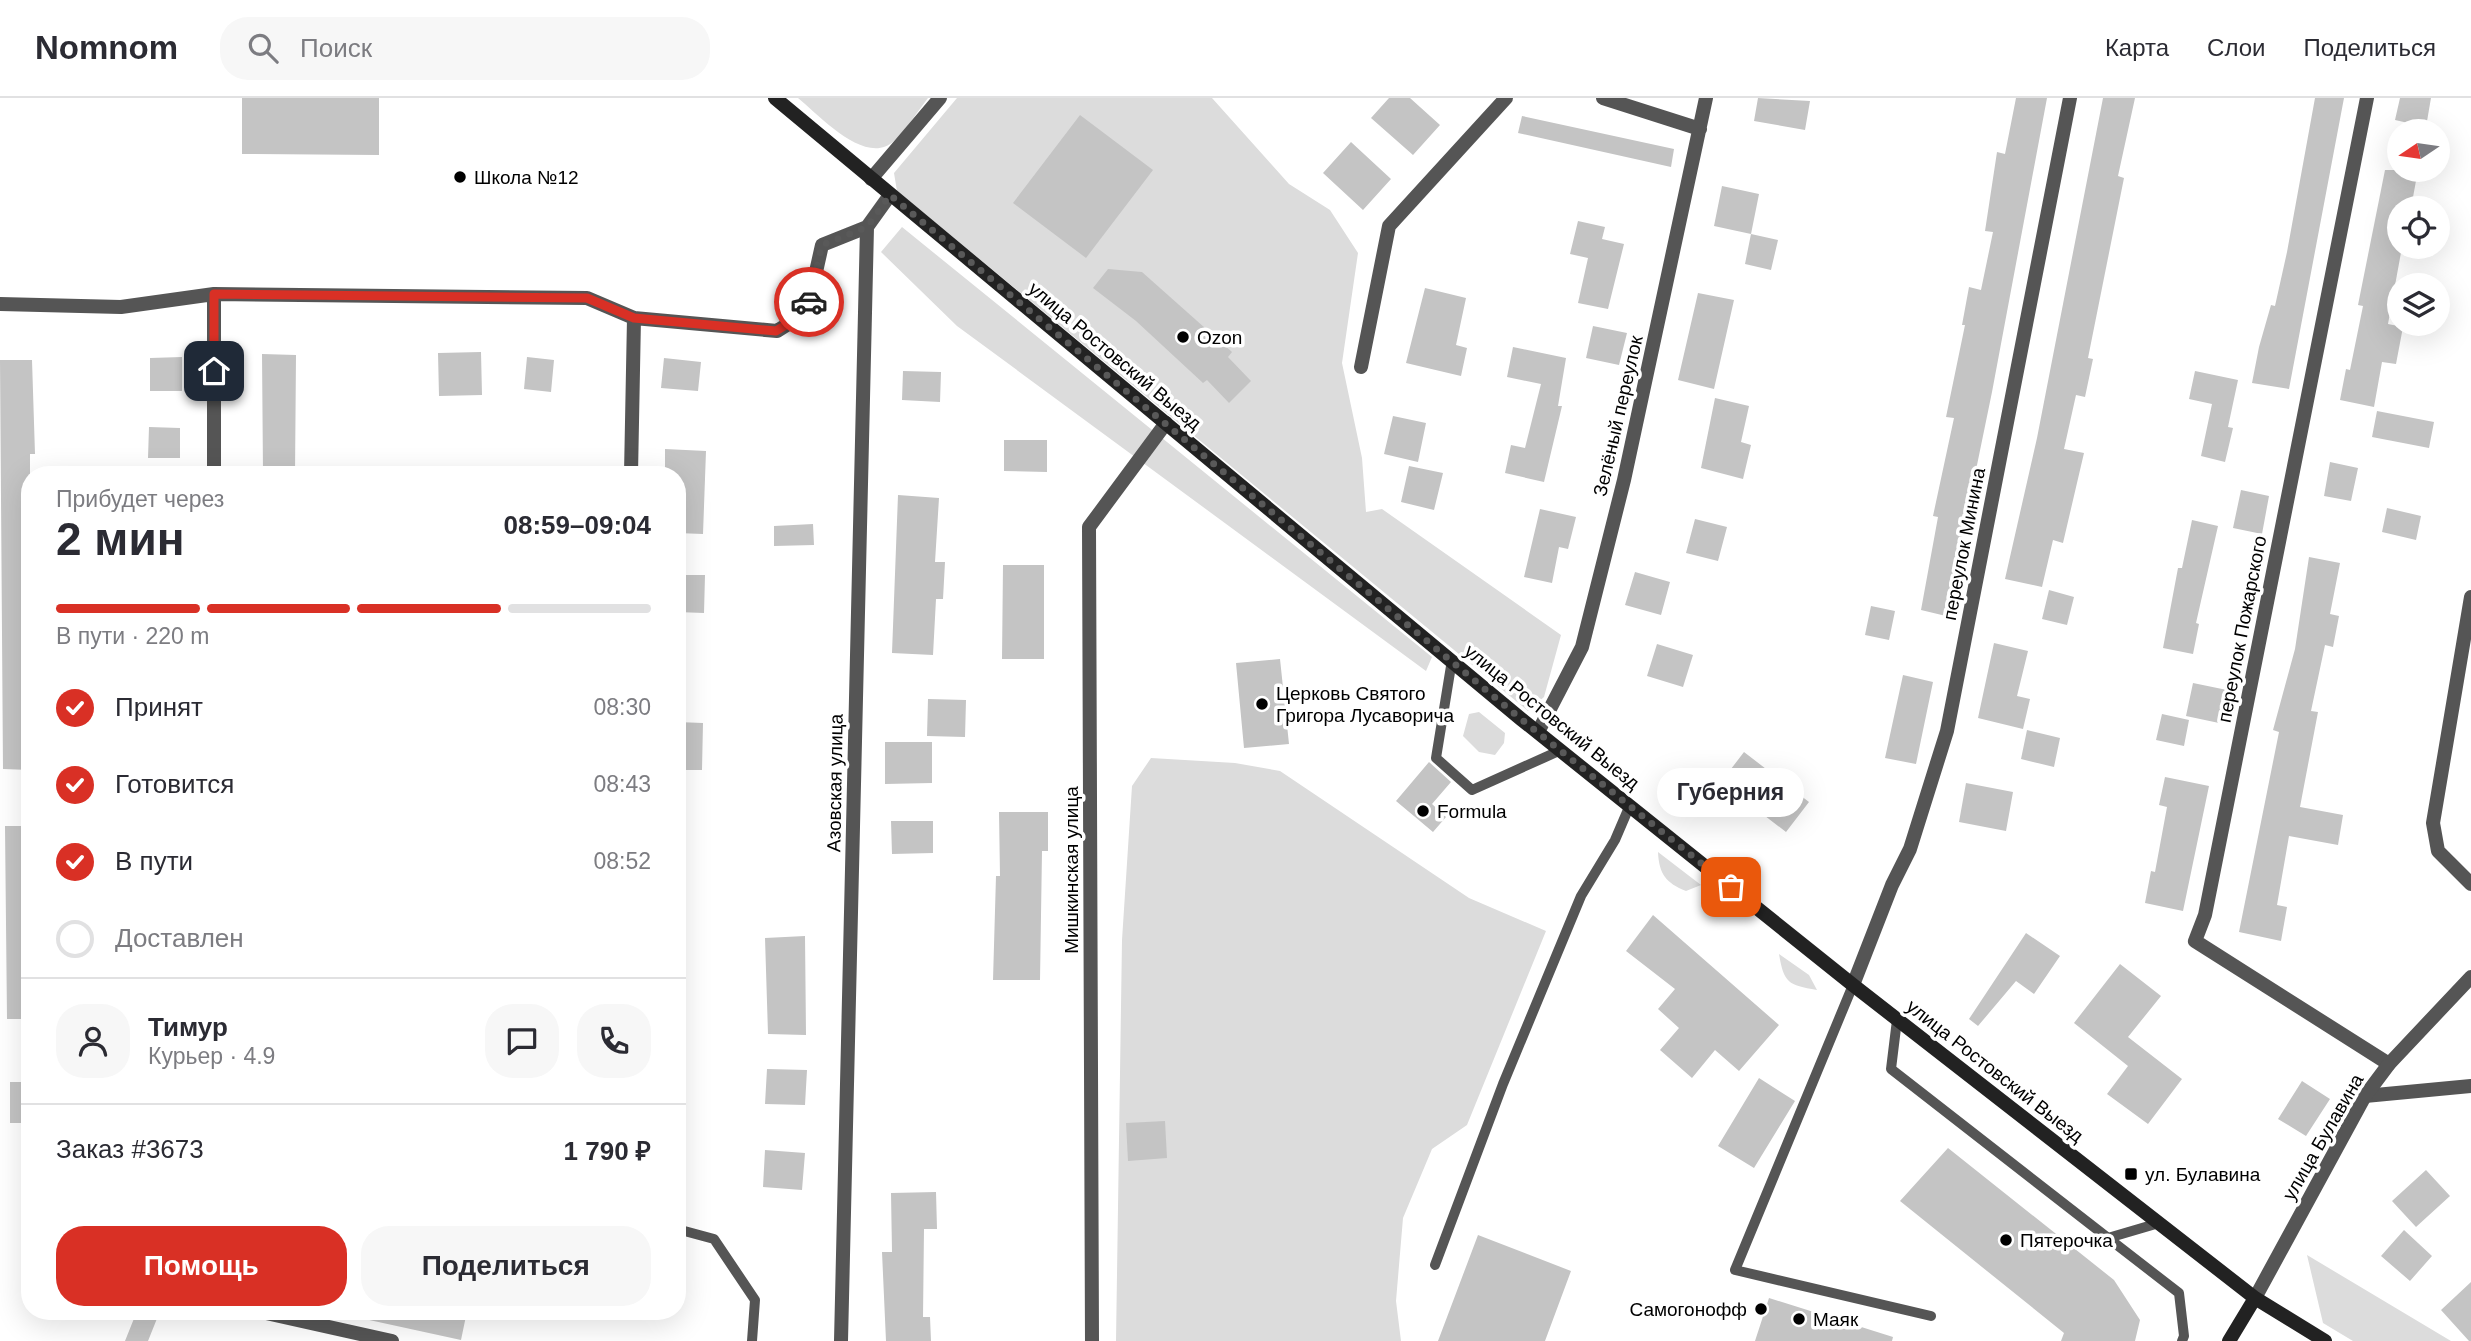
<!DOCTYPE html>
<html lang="ru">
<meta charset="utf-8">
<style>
body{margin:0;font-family:Arial,sans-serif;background:#f7f7f7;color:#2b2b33;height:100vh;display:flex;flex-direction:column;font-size:26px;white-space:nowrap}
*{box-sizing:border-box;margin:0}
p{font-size:23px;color:#7c7c81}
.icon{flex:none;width:38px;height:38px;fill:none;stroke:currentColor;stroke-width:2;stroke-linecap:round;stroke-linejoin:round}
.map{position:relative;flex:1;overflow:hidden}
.panel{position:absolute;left:21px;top:368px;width:665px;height:854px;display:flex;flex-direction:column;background:#fff;border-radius:28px;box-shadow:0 7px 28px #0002}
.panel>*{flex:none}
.needle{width:46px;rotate:257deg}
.tools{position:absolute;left:2387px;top:21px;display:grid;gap:14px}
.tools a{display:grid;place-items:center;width:63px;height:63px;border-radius:50%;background:#fff;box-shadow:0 7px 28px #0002;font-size:35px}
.pin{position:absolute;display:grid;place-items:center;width:60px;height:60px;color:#fff;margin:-30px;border-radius:14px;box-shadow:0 4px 10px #0006}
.courier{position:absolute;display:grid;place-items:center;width:70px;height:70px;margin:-35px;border:5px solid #d93025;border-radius:50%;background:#fff;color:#222;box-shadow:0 2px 9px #0007}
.bubble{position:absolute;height:49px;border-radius:24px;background:#fff;box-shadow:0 7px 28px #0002;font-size:23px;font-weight:700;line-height:49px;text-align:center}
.headline em{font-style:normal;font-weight:700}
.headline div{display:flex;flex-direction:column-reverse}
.headline{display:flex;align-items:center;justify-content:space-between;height:119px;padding:0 35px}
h1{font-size:46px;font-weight:700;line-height:52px}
.bar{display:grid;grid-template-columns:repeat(4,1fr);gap:10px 7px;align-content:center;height:84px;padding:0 35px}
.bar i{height:9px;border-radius:5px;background:#e1e1e2}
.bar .active{background:#d93025}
.bar p{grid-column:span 4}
.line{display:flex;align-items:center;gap:18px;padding:0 35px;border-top:2px solid #e1e1e2}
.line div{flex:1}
.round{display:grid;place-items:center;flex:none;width:74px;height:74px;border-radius:28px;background:#f7f7f7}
ol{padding:0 35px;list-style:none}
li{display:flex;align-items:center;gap:21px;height:77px}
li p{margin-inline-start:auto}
li .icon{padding:7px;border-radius:50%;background:#d93025;color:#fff;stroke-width:4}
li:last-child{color:#7c7c81}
li i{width:38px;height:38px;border:4px solid #e1e1e2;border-radius:50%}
.cta{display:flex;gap:14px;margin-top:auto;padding:14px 35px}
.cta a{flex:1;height:80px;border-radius:28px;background:#d93025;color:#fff;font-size:28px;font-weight:700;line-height:80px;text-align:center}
.cta a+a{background:#f7f7f7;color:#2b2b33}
header{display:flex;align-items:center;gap:42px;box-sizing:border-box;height:98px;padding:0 35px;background:#fff;border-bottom:2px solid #e1e1e2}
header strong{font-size:33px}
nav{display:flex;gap:38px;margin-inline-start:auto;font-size:24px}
.search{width:490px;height:63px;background:#f7f7f7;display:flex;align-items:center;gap:18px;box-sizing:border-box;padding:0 24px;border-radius:28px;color:#7c7c81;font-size:26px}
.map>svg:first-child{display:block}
</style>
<header>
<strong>Nomnom</strong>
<div class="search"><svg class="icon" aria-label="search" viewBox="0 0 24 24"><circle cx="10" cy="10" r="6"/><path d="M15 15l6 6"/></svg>Поиск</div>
<nav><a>Карта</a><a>Слои</a><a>Поделиться</a></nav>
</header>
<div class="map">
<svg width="2471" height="1243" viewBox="0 0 2471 1243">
<rect width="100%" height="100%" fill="#fff"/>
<path fill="#dcdcdc" d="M798,0H928C917,14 907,31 894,43C866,69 820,18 798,0Z
M957,0H1212L1289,86L1330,112L1358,155L1342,265L1362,360L1366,414L1382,411L1561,537L1544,599L1528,613L897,93L894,75Z
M902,129L1432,559L1426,573L957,228L881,154Z
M1479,614L1505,635L1504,645L1495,657L1479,654L1463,638L1469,616Z
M1151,660L1235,665L1280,673L1469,800L1546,833L1467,1027L1432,1051L1403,1120L1396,1203L1401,1243H1116L1122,842L1132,688Z
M1658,754L1701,787L1686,793C1666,785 1659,776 1658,754Z
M1779,856L1809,877L1817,892C1788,887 1784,885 1779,856Z
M2307,1157L2451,1243H2353L2323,1225Z"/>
<path fill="#c4c4c4" d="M242,0H379V57L242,56Z
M1389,0H1410L1440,27L1413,57L1371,20Z
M1758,0L1810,3L1805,32L1754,23Z
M2016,0H2047L1992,294L1946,518L1921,512L1938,419L1933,418L1954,320L1946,319L1965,227H1962L1969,189L1981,192L1993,134L1985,133L1997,54L2005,56Z
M2103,0H2135L2118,78L2124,80L2088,260L2093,261L2085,299L2076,297L2064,351L2084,355L2063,445L2053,442L2042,489L2005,481L2037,340Z
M2315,0H2344L2289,291L2252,285L2259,249L2271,207L2275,208L2287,154Z
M2400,0H2431L2426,29L2395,22Z
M1080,17L1153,72L1086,160L1013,105Z
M1522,18L1674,51L1671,69L1518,35Z
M1351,44L1391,81L1363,112L1323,75Z
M2385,72H2418L2411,110H2399V149H2402L2388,226L2403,229L2396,266L2382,264L2374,309L2340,302L2346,271L2350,272L2363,208L2358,207Z
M1722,88L1759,96L1751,136L1714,128Z
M1578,123L1605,129L1602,141L1624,146L1608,211L1578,205L1588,160L1570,156Z
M1751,136L1778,142L1771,172L1745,166Z
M1108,171L1142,174L1232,254L1228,259L1251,283L1229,305L1207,282L1203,285L1136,223L1093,190Z
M1425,190L1466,200L1456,247L1467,250L1461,278L1406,265Z
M1698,195L1734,202L1714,291L1678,282Z
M1593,228L1627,235L1619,267L1586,260Z
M1513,249L1566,260L1558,308H1562L1544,384L1505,375L1511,347L1525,350L1541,286L1507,279Z
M481,254L482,297L439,298L438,255Z
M262,256L296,257L295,376H263Z
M182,259V293H150V260Z
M527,259L554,262L551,294L524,291Z
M664,260L701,264L698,293L661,290Z
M0,262H32L35,356H30V672L3,671Z
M903,273L941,274L940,304L902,302Z
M2195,273L2238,282L2228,329L2233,330L2225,364L2201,358L2212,306L2189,301Z
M1715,300L1749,308L1741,344L1751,347L1743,381L1701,370Z
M2377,313L2434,324L2429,350L2372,339Z
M1393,318L1426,325L1418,364L1384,356Z
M149,329L180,330V360H148Z
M1004,342H1047V374L1004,373Z
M665,351L706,353L703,436L677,435V376H665Z
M2330,364L2358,370L2351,403L2324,398Z
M1409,368L1443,375L1434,412L1401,404Z
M2241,392L2269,398L2262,436L2233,430Z
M898,397L939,400L935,464H945L943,501H936L933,557L892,555Z
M2387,410L2421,418L2416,442L2382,434Z
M1540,411L1576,419L1568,451L1559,449L1552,485L1524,479Z
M1695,421L1727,429L1718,463L1686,455Z
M2192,422L2218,428L2196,525L2199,526L2193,556L2163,550L2178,470H2182Z
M813,426L814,447L774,448V428Z
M2309,459L2340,465L2330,516L2339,518L2333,549L2325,547L2311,613L2318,614L2300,709L2343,717L2338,747L2289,738L2277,807L2287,809L2281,843L2239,834L2279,634L2273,632L2295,551Z
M1003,467H1044V561H1002Z
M1635,474L1670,484L1661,517L1625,507Z
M677,477H705L704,515L677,514Z
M2049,492L2074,499L2067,527L2042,521Z
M1871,508L1895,513L1889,542L1865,537Z
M1994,545L2028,553L2017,598L2030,601L2023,631L1978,620Z
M1657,546L1693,557L1683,589L1647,578Z
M1280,561L1289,646L1244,650L1236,565Z
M1903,577L1933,584L1916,666L1885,660Z
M2193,585L2227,592L2219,625L2186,618Z
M928,601L966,602L965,639L927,638Z
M2162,616L2189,622L2184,648L2156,642Z
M677,624L703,625L702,672H677Z
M2027,632L2060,640L2054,669L2021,661Z
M885,644H932V685L885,686Z
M1744,654L1809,704L1786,734L1721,684Z
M1429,664L1451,684L1432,706L1446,719L1433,734L1396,703Z
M2165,679L2209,688L2183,813L2145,805L2151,773L2155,774L2167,709L2159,707Z
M1966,685L2013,694L2006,733L1959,724Z
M999,714H1048V753H1042L1040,882H993L996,778H1000Z
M891,723H933V755L892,756Z
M5,728H30V921H7Z
M1653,817L1779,927L1739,973L1715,952L1692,980L1660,952L1679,930L1658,911L1675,891L1626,853Z
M2026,835L2060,858L2034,896L2016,883L1978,928L1969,921Z
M805,838L806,937L768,936L765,840Z
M2120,866L2161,898L2128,939L2182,981L2148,1026L2107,996L2128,968L2074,925Z
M767,971L807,972L805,1007L765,1006Z
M1759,980L1795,1003L1754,1070L1718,1048Z
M2302,983L2330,1001L2306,1038L2278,1021Z
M10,984H30V1025H10Z
M1165,1023L1167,1060L1128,1063L1126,1025Z
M1948,1050L2114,1182L2140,1222L2135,1243H2061L2064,1235L1900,1103Z
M765,1052L805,1055L802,1092L763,1089Z
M2426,1072L2450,1098L2416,1129L2392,1103Z
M936,1094L937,1131H924L923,1219H930L931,1243H886L882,1154H892L891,1095Z
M2404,1132L2432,1158L2410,1183L2381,1158Z
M1478,1137L1571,1173L1545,1243H1438Z
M2471,1184V1243H2469L2441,1212Z
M1769,1200L1893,1239L1892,1243H1755Z
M137,1213H160L148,1243H125Z
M361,1213H442L466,1218L461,1242L360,1220Z"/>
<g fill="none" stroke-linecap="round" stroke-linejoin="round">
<path stroke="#555" stroke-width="10" d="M1452,562L1436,660L1472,692L1561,652
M1853,887L1735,1172L1931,1218
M1897,922L1891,971L2108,1140L2159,1125
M677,1131L714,1141L755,1202L752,1243
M2108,1140L2179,1195L2184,1238L2182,1243
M1435,1167L1503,986L1581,798L1615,742L1630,707"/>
<path stroke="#555" stroke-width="14" d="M1603,0L1700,31
M2367,0L2205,817L2195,843L2389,966
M871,81L940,0
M214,196V376
M0,206L121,209L214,196L587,200L634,220L777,233L807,214L822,147L867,129L890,97
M1361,269L1389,128L1506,0
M631,376L634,220
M2471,499L2433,725L2438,753L2471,786
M1538,634L1582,549L1624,382L1706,0
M1853,887L1892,787L1910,751L1947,633L2070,0
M2365,998L2471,988
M257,1213L392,1243
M841,1243L867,129
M1092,1243L1089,429L1166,325"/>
<path stroke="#555" stroke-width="14" d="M2255,1200L2365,998L2389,966L2471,879"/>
<path stroke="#222" stroke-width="14" d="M775,0L1521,621L1853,887L2255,1200L2325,1243
M2229,1243L2255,1200"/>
</g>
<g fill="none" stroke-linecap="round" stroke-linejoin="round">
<path stroke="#595959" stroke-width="7" stroke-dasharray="0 12.6" d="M809,204L822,147L867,129L890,97L1521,621L1731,789"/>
<path stroke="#d93025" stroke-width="9" d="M214,273V196L587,200L634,220L776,233L807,214L809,204"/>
</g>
<g fill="#000" stroke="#fff" stroke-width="2.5">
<circle cx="460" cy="79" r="7"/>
<circle cx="1183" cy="239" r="7"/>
<circle cx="1262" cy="606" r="7"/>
<circle cx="1423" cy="713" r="7"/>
<rect x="2124" y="1069" width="14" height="14" rx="3.5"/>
<circle cx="2006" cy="1142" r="7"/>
<circle cx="1761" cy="1211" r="7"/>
<circle cx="1799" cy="1221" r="7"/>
</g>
<g text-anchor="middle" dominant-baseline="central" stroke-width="7" stroke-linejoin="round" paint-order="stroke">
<g font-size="19" fill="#000" stroke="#fff" text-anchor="start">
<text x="474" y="79">Школа №12</text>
<text x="1197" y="239">Ozon</text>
<text x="1276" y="595">Церковь Святого<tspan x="1276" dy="22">Григора Лусаворича</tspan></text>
<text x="1437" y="713">Formula</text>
<text x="2145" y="1076">ул. Булавина</text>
<text x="2020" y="1142">Пятерочка</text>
<text x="1747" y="1211" text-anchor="end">Самогонофф</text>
<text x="1813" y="1221">Маяк</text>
</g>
<g font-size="19" fill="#000" stroke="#fff">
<text transform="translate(1115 258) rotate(40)">улица Ростовский Выезд</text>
<text transform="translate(1618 318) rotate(-77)">Зелёный переулок</text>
<text transform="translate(1964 446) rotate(-79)">переулок Минина</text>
<text transform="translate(2242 531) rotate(-79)">переулок Пожарского</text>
<text transform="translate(1552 619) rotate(39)">улица Ростовский Выезд</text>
<text transform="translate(835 685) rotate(-89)">Азовская улица</text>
<text transform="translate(1071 772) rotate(-90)">Мишкинская улица</text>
<text transform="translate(1995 973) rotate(38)">улица Ростовский Выезд</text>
<text transform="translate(2323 1039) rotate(-60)">улица Булавина</text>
</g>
</g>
</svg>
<div class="tools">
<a><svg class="needle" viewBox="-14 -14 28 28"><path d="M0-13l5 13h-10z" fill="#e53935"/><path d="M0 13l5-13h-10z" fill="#7c7c81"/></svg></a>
<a><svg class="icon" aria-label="locate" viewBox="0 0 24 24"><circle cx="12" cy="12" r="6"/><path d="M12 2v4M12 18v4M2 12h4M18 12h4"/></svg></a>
<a><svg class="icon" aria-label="layers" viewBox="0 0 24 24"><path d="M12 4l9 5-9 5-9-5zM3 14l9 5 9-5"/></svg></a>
</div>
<div class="pin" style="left:1731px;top:789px;background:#ea580c"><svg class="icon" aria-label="bag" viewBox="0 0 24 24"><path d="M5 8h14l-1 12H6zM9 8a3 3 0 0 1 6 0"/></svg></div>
<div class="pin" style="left:214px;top:273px;background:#1f2937"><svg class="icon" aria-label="home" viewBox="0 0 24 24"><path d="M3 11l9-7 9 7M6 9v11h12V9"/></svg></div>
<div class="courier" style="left:809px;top:204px"><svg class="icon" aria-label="car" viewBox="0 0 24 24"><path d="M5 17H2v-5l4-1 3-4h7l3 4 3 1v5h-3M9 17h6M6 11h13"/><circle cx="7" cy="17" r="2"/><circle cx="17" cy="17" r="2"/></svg></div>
<div class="bubble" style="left:1657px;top:670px;width:147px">Губерния</div>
<section class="panel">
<div class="headline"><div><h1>2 мин</h1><p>Прибудет через</p></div><em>08:59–09:04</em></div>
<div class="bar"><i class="active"></i><i class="active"></i><i class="active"></i><i></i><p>В пути · 220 m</p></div>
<ol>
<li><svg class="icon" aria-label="check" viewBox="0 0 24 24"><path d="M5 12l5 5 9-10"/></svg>Принят<p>08:30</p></li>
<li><svg class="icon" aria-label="check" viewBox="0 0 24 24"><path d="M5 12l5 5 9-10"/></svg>Готовится<p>08:43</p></li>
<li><svg class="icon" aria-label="check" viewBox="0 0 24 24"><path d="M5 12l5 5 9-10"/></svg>В пути<p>08:52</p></li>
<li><i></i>Доставлен</li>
</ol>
<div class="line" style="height:126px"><a class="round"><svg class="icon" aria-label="person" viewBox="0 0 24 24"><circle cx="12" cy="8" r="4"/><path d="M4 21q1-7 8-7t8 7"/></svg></a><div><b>Тимур</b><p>Курьер · 4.9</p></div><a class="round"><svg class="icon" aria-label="chat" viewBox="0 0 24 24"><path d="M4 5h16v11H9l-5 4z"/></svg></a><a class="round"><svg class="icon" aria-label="phone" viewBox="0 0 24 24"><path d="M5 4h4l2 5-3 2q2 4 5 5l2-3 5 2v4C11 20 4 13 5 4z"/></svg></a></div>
<div class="line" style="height:91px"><div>Заказ #3673</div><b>1 790 ₽</b></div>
<div class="cta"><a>Помощь</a><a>Поделиться</a></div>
</section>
</div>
